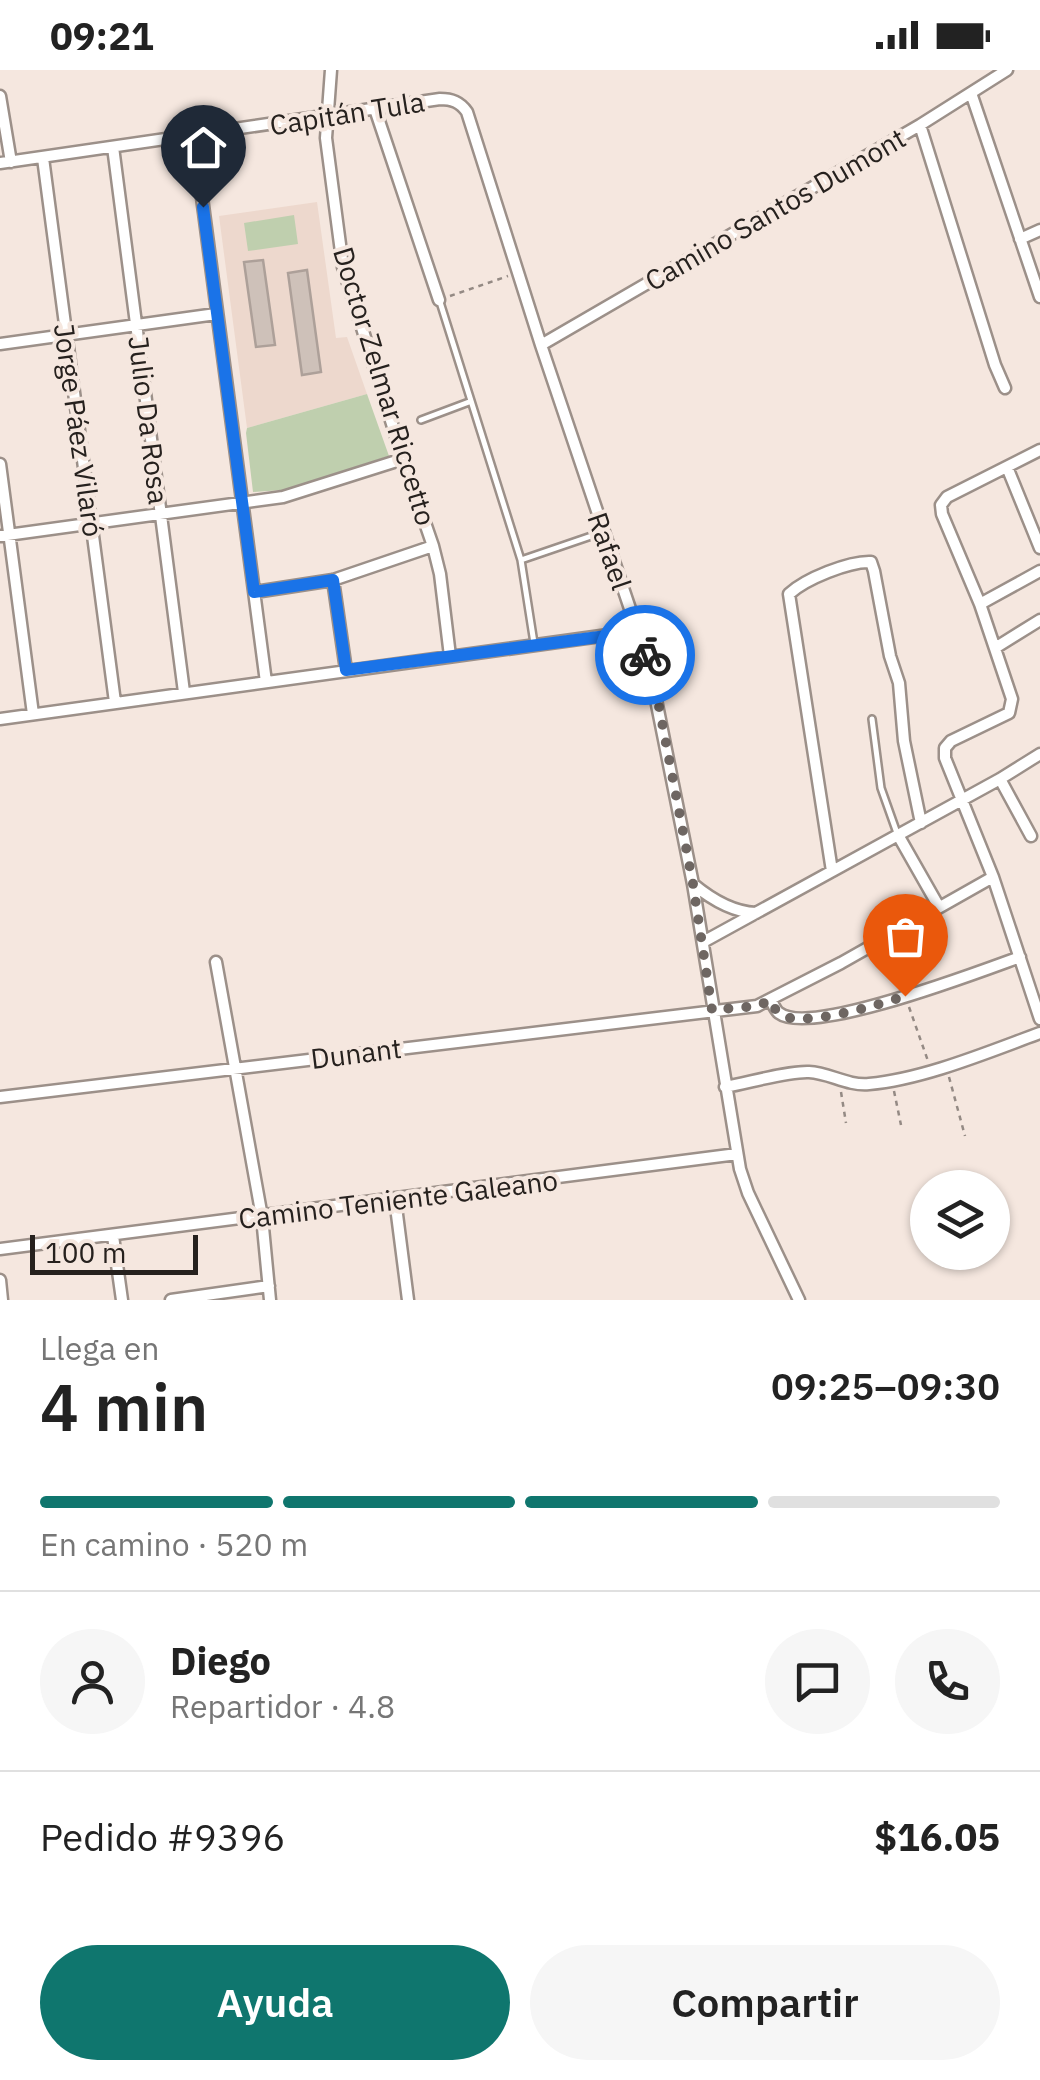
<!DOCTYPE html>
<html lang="es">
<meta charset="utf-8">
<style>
body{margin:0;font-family:"IBM Plex Sans",sans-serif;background:#f6f6f6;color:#222;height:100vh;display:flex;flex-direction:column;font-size:38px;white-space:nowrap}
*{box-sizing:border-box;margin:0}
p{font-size:32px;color:#767676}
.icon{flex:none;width:55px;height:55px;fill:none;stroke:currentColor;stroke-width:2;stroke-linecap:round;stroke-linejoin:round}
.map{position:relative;height:1230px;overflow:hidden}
.details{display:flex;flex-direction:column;background:#fff;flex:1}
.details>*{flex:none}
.buttons{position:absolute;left:910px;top:1100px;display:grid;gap:20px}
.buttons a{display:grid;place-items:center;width:100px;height:100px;border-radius:50%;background:#fff;box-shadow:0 2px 8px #0004;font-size:50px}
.scale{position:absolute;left:30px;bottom:25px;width:168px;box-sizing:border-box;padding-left:10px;border:5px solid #26211e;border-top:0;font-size:28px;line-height:35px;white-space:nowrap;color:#26211e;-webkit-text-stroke:8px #f5e7df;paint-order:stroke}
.pin{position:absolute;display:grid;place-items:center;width:85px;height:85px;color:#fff;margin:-102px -42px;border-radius:50% 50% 50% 0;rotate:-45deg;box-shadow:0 0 10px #0007}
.pin .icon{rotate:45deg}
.courier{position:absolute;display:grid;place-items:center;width:100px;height:100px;margin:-50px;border:8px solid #1a73e8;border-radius:50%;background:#fff;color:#222;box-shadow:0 2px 12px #0007}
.head em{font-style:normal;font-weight:600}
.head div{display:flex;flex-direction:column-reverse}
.head{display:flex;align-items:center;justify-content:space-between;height:170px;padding:0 40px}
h1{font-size:65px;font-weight:600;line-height:75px}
.bar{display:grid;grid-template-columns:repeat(4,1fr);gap:15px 10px;align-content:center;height:120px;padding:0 40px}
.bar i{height:12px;border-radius:8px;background:#e0e0e0}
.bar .active{background:#0f766e}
.bar p{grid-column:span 4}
.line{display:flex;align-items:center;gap:25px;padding:0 40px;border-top:2px solid #e0e0e0}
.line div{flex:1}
.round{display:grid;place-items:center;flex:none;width:105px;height:105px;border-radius:52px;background:#f6f6f6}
.action{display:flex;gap:20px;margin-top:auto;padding:20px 40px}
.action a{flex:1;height:115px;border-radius:60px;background:#0f766e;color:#fff;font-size:40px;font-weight:600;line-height:115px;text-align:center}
.action a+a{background:#f6f6f6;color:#222}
.status{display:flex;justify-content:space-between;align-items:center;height:70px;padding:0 50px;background:#fff;direction:ltr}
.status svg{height:28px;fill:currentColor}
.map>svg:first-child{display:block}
</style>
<div class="status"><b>09:21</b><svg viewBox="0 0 49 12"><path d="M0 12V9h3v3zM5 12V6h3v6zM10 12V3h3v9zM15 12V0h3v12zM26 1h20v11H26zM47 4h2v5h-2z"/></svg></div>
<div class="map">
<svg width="1040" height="1230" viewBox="0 0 1040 1230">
<rect width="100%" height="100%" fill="#f5e7df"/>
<path fill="#edd8cd" d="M317,132L336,268L347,267L367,324L247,358L219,146Z"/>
<path fill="#bfcfae" d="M294,145L298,174L248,181L244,153Z
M367,324L389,386L283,420L253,422L246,363L247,358Z"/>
<path fill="#cec1b9" stroke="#ada099" stroke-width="2.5" d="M263,190L275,275L256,277L244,192Z
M307,200L321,302L302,305L288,203Z"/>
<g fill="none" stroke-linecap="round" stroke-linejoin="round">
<defs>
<path id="service" d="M440,232L521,490L534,573
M421,350L469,332
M521,490L603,462
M872,649L881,718L897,763"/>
<path id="minor" d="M331,0L326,68L343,197L403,389L433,476L440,504L450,586
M971,23L1040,227
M0,26L11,92
M375,39L439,230
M920,55L995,295L1005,318
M194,67L266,612
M113,77L184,622
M43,88L115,632
M0,93L440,29C452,29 460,32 467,42L541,275L649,595L693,814L740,1099L748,1123L799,1230
M1020,169L1040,160
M0,274L216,244
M541,275L920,55L1007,0
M1040,380L947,427L941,435L942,444L980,534L1012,629L1009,643L951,671L945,678V688L993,807L1040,949
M0,394L33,644
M1007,397L1040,478
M0,466L283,427L403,389
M333,510L346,600
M255,522L333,510L433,476
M980,534L1040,501
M995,578L1040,550
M0,649L637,561
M1000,709L1031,766
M898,765L939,837
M832,801L789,524C805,509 849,491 871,492L874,501L890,586L899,613L904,671L921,753
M693,814C711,829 732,842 756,843
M703,872L1000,709L1040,684
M216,892L262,1147L270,1230
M771,930C773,934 775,940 779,943C810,967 981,901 1020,887
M725,1017C748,1013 788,1001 809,1002C830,1003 847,1016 869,1014C924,1009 988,982 1040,963
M0,1027L757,936L841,893L993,807
M395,1129L408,1230
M113,1166L122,1230
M0,1179L737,1084
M0,1210L2,1230
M171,1230L269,1216"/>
</defs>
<use href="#service" stroke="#9c9089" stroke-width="10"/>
<use href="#minor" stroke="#9c9089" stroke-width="15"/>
<path stroke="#948a84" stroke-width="2.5" stroke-dasharray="5 5" stroke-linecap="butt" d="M450,226L508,206
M909,937L928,991
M949,1007L965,1066
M894,1021L901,1055
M841,1022L846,1053"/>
<use href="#service" stroke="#fff" stroke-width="5"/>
<use href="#minor" stroke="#fff" stroke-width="10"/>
</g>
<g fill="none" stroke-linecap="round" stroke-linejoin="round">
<path stroke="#6e6662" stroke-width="10" stroke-dasharray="0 18" d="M645,585L657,626L693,814L712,940L757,936L771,930C773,935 775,940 779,944C801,959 881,934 905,926"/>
<path stroke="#1a73e8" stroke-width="12" d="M203,137L254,522L333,510L346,600L637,562L645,585"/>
</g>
<g text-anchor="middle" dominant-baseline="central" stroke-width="8" stroke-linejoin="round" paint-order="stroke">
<g font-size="28" fill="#26211e" stroke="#f5e7df">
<text transform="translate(347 43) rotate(-9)">Capitán Tula</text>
<text transform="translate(775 139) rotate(-30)">Camino Santos Dumont</text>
<text transform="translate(385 316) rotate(73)">Doctor Zelmar Riccetto</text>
<text transform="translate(149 350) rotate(83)">Julio Da Rosa</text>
<text transform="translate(79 360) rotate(82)">Jorge Páez Vilaró</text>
<text transform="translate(610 481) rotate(71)">Rafael</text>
<text transform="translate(356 983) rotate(-7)">Dunant</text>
<text transform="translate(398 1129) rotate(-7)">Camino Teniente Galeano</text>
</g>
</g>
</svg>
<div class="buttons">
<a><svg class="icon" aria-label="layers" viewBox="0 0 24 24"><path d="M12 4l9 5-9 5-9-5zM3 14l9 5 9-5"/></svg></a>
</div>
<div class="scale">100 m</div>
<div class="pin" style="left:905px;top:926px;background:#ea580c"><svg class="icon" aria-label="bag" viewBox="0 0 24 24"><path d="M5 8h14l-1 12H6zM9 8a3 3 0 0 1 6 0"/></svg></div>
<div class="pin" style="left:203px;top:137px;background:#1f2937"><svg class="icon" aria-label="home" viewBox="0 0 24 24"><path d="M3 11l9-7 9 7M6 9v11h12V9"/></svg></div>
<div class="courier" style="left:645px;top:585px"><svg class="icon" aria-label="bike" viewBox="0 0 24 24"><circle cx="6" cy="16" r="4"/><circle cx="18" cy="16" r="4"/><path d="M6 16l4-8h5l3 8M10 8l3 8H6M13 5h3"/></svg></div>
</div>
<section class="details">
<div class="head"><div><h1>4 min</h1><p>Llega en</p></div><em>09:25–09:30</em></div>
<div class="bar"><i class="active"></i><i class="active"></i><i class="active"></i><i></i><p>En camino · 520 m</p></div>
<div class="line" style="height:180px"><a class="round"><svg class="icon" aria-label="person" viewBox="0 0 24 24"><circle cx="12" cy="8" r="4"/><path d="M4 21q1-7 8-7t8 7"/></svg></a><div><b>Diego</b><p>Repartidor · 4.8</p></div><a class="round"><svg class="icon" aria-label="chat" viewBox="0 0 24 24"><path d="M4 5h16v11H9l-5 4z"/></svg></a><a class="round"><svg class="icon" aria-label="phone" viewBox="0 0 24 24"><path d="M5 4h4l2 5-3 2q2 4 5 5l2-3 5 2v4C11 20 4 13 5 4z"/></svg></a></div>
<div class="line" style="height:130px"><div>Pedido #9396</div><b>$16.05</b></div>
<div class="action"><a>Ayuda</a><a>Compartir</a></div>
</section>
